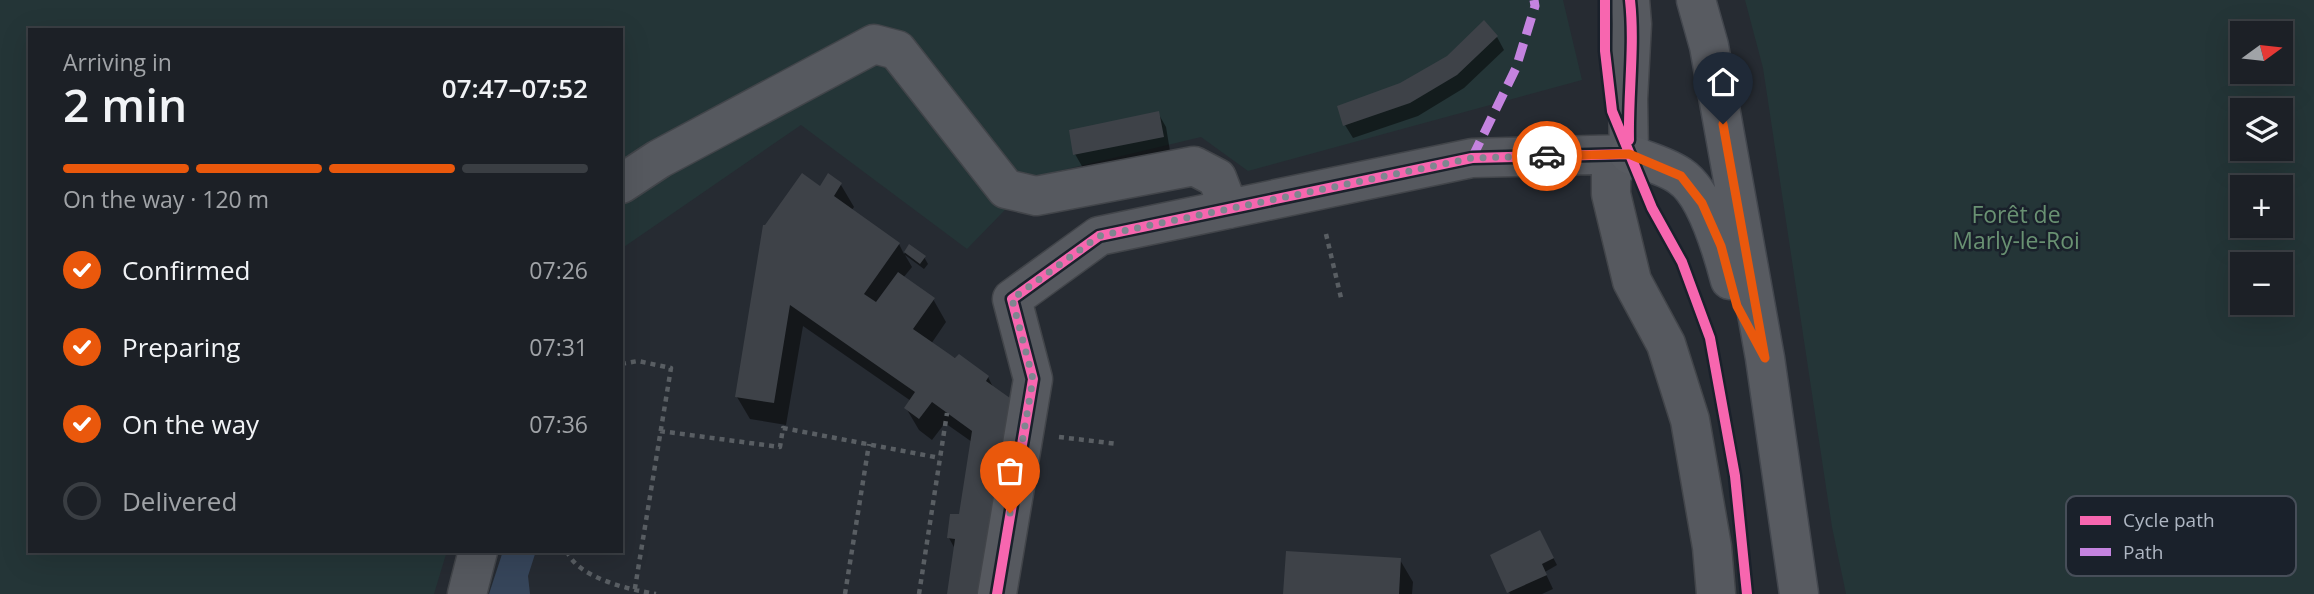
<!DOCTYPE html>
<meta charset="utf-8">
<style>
body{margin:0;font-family:"Open Sans",sans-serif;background:#25282e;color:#f1f3f6;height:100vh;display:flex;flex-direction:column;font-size:26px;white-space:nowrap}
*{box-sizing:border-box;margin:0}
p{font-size:23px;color:#a0a3a7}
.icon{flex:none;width:38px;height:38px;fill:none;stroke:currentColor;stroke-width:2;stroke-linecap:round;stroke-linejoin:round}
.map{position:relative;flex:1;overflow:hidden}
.drawer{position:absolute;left:28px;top:28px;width:595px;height:525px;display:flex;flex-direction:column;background:#1c2026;border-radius:0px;box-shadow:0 7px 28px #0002,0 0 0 2px #3a3e43}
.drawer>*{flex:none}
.needle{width:46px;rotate:75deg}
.controls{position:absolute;left:2230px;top:21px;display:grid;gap:14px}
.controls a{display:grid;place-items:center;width:63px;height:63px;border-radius:0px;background:#1c2026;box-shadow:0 7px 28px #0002,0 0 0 2px #3a3e43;font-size:35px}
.pin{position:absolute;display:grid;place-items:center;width:60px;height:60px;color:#fff;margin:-72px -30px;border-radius:50% 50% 50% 0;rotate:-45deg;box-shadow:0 0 7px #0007}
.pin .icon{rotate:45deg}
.courier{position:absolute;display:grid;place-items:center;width:70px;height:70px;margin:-35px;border:5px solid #ea580c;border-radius:50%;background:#fff;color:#222;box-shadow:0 2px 9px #0007}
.headline em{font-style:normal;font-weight:600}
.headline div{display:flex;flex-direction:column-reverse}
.headline{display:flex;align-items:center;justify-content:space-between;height:119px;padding:0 35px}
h1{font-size:46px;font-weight:600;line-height:52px}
.bar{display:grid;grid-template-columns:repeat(4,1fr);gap:10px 7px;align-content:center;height:84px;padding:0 35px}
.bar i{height:9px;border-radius:5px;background:#3a3e43}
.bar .active{background:#ea580c}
.bar p{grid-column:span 4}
ol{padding:0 35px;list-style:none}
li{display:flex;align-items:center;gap:21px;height:77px}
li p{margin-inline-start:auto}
li .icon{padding:7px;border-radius:50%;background:#ea580c;color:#fff;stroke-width:4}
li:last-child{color:#a0a3a7}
li i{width:38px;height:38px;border:4px solid #3a3e43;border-radius:50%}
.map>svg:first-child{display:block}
</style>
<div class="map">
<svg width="2314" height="594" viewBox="0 0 2314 594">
<rect width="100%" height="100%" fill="#262b32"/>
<path fill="#243537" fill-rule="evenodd" d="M0,0H1563L1582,80L1248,171L1201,137L1038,176L967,249L801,125L621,249V30H30V551H447L434,594H0Z
M1745,0H2314V594H1846L1832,527L1763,68ZM2242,33H2280V72H2242ZM2242,110H2280V149H2242ZM2280,187V226H2242V187ZM2242,264H2280V303H2242Z"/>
<path fill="#36455a" d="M503,551H536L528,576L530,594H489Z"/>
<path fill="#0007" d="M1497,37L1504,50L1464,88L1418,116L1353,138L1345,125L1400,85Z
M1158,113L1166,127L1170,151L1083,168L1075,154Z
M841,185L854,207L851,211L899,244L904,254L910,247L924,257L928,264L924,269L905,255L912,267L903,278L933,299L946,322L931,344L988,377L994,389L949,594L955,549L949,538L961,516L972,442L945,423L932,440L919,430L906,408L911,401L803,326L786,425L750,419L737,397L820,188Z
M1547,546L1557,565L1545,572L1553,589L1542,594H1510L1492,556Z
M1400,560L1413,582L1412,594H1285Z"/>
<path fill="#3e4248" d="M1484,20L1498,36L1457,75L1410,103L1343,126L1337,106L1400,83L1447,56Z
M1159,111L1164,137L1073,155L1069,130Z
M802,173L820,186L828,173L842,183L834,196L900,243L864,294L876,302L898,272L935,298L913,329L955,358L959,354L989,376L986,381L1017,403L986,594H947L955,539L947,538L950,514H959L972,431L932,402L919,419L904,408L915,392L790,305L774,403L735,397L763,225H765Z
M909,244L926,256L920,264L904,252Z
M1540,530L1554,558L1542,564L1547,575L1507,593L1490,555Z
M1286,551L1401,558L1399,594H1283Z"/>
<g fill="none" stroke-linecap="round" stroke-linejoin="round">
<defs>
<path id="minor" d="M1630,0L1632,24L1628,99L1629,154L1611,173V194L1632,281L1666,344L1690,420L1712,547L1716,594
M621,184L659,159L874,44L897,50L1006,189L1036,196L1194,166L1217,178L1229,209
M467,594L478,551
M997,594L1033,379L1012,299L1099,236L1472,158L1629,154"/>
<path id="major" d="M1696,0L1709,46L1765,358L1799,594
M1629,154C1645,161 1666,166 1680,176C1706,193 1722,250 1730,280"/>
</defs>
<use href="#minor" stroke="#42454a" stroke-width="41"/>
<use href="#major" stroke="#43474e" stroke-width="41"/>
<path stroke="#595e63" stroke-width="4.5" stroke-dasharray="5 5" stroke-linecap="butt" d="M1326,234L1342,302
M621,364L638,361L671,368L634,594
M660,431L780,447L783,428L940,458
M1059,437L1118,444
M567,551C577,578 631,590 656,594
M845,594L869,444
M919,594L947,413"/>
<use href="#minor" stroke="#56595f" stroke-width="38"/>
<use href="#major" stroke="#585b61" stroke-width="38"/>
<path stroke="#c483df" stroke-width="9" stroke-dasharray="18 9" stroke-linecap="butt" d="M1472,158L1516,68L1535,6L1534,0"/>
<defs>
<path id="cycleway" d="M1605,0V51L1612,111L1652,208L1682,262L1710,338L1735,476L1747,594
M1629,140C1628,93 1635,46 1630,0
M997,594L1033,379L1012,299L1099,236L1472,158L1629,154"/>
</defs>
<use href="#cycleway" stroke="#1a212b" stroke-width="15"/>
<use href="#cycleway" stroke="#f766af" stroke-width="10"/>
</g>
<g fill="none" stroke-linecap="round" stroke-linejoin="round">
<path stroke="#7f8690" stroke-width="7" stroke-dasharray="0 12.6" d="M1010,513L1033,379L1012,299L1099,236L1472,158L1547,156"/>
<path stroke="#ea580c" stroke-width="9" d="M1547,156L1629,154L1681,176L1702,203L1721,246L1737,306L1765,358L1723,124"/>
</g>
<g text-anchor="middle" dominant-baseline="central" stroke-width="5" stroke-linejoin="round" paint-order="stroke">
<g font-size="23" fill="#699172" stroke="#1a212b">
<text x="2016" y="214">Forêt de<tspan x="2016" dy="26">Marly-le-Roi</tspan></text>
</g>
</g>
<rect x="2066" y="496" width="230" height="80" rx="10" fill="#1a212b" stroke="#474e59" stroke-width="2"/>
<rect x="2080" y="516" width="31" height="9" fill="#f766af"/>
<rect x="2080" y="548" width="31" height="8" fill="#c483df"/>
<g font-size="19" fill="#afb7c3">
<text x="2123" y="527">Cycle path</text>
<text x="2123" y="559">Path</text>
</g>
</svg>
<div class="controls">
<a><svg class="needle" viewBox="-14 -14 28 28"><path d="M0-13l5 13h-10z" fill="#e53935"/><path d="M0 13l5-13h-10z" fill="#a0a3a7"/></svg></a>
<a><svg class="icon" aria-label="layers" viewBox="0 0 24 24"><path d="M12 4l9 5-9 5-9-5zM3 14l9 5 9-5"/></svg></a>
<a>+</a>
<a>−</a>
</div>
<div class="pin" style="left:1010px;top:513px;background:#ea580c"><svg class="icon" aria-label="bag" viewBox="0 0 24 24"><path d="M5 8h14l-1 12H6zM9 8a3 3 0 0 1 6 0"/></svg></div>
<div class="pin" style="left:1723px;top:124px;background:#1f2937"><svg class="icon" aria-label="home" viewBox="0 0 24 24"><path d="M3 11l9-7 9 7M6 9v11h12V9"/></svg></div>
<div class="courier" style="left:1547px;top:156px"><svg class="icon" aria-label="car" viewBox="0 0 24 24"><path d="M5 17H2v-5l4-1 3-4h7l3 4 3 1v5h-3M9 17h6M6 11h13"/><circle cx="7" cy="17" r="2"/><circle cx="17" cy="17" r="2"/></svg></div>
<section class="drawer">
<div class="headline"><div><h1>2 min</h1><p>Arriving in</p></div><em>07:47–07:52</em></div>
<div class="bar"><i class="active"></i><i class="active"></i><i class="active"></i><i></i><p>On the way · 120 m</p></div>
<ol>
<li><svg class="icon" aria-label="check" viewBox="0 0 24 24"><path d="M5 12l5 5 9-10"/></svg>Confirmed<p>07:26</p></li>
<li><svg class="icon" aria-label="check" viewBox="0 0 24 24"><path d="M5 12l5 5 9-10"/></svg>Preparing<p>07:31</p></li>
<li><svg class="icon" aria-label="check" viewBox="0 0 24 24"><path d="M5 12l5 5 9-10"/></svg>On the way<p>07:36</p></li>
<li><i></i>Delivered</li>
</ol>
</section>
</div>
